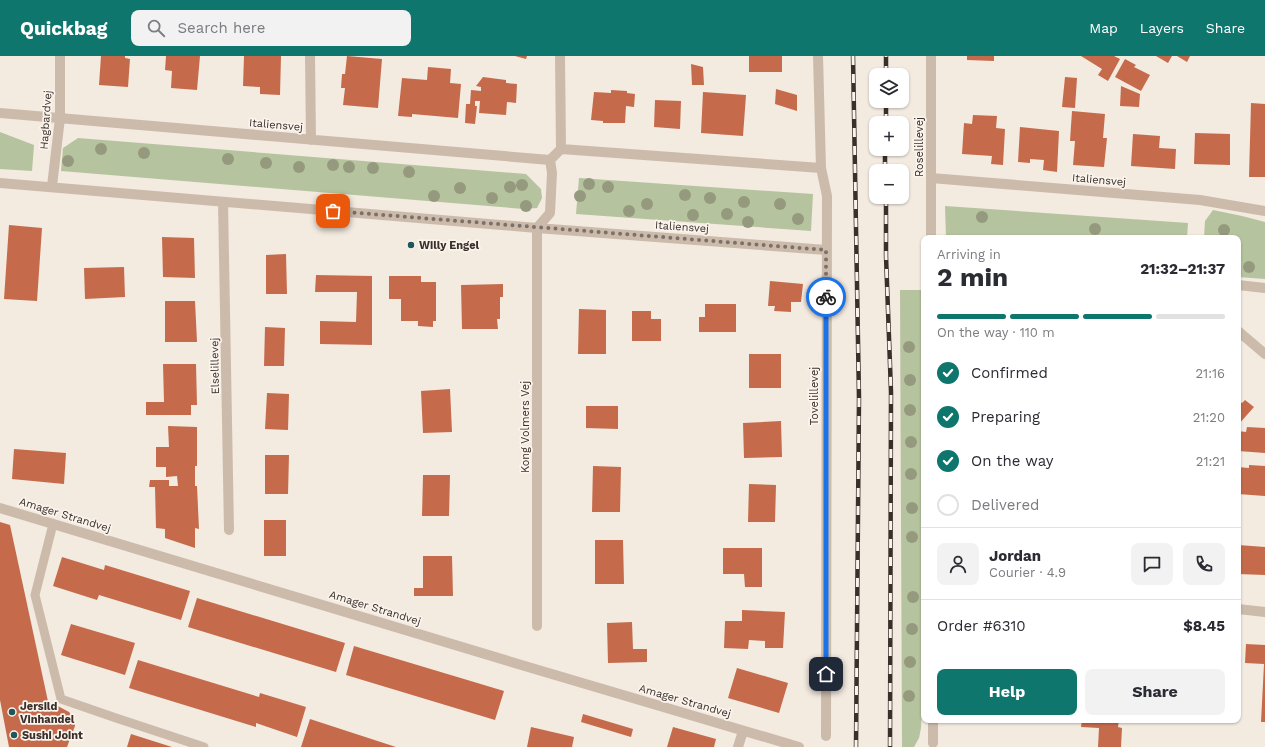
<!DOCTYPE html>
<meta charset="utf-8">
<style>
body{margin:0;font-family:"Work Sans",sans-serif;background:#f2f2f3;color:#2b2b33;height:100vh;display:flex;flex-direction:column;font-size:15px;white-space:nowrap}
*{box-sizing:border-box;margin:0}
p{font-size:13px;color:#7c7c81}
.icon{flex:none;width:22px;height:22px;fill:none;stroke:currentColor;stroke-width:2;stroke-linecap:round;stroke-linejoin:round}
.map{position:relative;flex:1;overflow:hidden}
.panel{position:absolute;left:921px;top:179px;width:320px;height:488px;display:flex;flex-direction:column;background:#fff;border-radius:8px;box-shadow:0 1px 3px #0004}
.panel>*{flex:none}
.tools{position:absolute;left:869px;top:12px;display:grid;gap:8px}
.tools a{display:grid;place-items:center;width:40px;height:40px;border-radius:8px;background:#fff;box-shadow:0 1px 3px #0004;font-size:20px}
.pin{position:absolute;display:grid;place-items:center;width:34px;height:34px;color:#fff;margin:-17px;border-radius:8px;box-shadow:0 2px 6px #0006}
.courier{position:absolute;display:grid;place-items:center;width:40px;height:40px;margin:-20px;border:3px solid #1a73e8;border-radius:50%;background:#fff;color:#222;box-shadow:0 1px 5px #0007}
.summary em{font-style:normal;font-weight:700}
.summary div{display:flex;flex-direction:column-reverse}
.summary{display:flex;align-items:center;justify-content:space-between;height:68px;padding:0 16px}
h1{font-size:26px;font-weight:700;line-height:30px}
.bar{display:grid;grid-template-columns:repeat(4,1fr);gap:6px 4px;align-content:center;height:48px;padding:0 16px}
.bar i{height:5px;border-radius:3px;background:#e1e1e2}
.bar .active{background:#0f766e}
.bar p{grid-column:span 4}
.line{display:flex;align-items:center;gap:10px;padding:0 16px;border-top:1px solid #e1e1e2}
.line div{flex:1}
.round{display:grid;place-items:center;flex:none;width:42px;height:42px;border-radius:8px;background:#f2f2f3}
ol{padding:0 16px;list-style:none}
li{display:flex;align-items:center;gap:12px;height:44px}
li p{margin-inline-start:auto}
li .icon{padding:4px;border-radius:50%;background:#0f766e;color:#fff;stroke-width:4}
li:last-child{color:#7c7c81}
li i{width:22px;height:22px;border:2px solid #e1e1e2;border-radius:50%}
.action{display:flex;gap:8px;margin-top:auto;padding:8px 16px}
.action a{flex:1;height:46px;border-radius:8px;background:#0f766e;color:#fff;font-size:16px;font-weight:700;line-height:46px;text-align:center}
.action a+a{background:#f2f2f3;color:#2b2b33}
header{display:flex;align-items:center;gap:24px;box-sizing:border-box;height:56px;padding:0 20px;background:#0f766e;color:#fff}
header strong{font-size:19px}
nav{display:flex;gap:22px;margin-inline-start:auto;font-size:14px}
.search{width:280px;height:36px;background:#f2f2f3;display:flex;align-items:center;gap:10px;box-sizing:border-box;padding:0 14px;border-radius:8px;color:#7c7c81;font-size:15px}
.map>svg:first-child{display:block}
</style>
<header>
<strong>Quickbag</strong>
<div class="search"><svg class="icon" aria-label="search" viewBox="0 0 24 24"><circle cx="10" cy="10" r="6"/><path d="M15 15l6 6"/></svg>Search here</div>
<nav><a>Map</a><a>Layers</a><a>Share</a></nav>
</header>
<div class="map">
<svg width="1265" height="691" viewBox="0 0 1265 691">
<rect width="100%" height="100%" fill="#f3eae0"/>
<path fill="#b6c39f" d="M0,76L34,89L32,115L0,113Z
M78,82L526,118L541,133L542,142L537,152L524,153L61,115L63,92Z
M579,122L813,138L811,175L576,158Z
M945,150L1188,167L1187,182H946Z
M1213,154L1242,160L1265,166V223L1238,221V182H1204L1205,165Z
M900,234H924L923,400V628L921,672L919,682L914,691H902Z"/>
<path fill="#c56b4b" d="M101,0H125V2L130,3L128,31L99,29Z
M166,0H200L197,34L171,32L172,15L165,14Z
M244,0H281L280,39L260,38V31L243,30Z
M347,0L382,3L378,52L343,49L345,32H341L342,18H345Z
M515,0H527L526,3Z
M749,0H782V16H749Z
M967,0H994V5L967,4Z
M1081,0H1114L1120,3L1108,25L1098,19L1102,13Z
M1156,0H1172L1168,7Z
M1177,0H1190L1187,6Z
M1125,3L1136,9L1134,11L1150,19L1141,35L1115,21Z
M691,8L703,11L704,29H692Z
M428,11L451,13L450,27L461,28L458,62L412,58V61L398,60L402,22L427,24Z
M483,21L506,24V27L517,28L516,47L507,46L506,59L479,57L480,45H475V50H477L475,68L465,67L466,48H470L471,34L481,35V31L476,30Z
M1065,21L1077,22L1075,52L1062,51Z
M1121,30L1140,38L1139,51L1120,50Z
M776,33L797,39V55L775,48Z
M611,34L627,35V37L635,38L634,51L626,50L625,67H603V65L591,64L594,36L611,37Z
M703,36L746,39L743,80L701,77Z
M655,44L681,45L680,73L654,71Z
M1251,47L1265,48V121H1249Z
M1072,55L1105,58L1103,82H1107L1104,111L1073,109L1075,85H1070Z
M973,59L997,60L996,72L1005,73L1003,109L991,108L992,100L962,98L964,67L972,68Z
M1020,71L1059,75L1057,116L1043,114L1044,104L1030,103V107L1018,106Z
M1195,77L1230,78V109L1194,108Z
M1133,78L1160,80L1159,92L1176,93L1175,113L1131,110Z
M9,169L42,172L37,245L4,243Z
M162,181L194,182L195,222L163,221Z
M286,198L287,238H266V199Z
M124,211L125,241L85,243L84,212Z
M316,219L372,220V289L320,288V265L356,266L357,236H315Z
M389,220H421V226H436V265H433V271L418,270V265H401V243H389Z
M770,225L803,228L801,246H791V256L774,255L775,250H768Z
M503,228V241H500V263H497L498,273H462L461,229Z
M165,245H195L197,286H165Z
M705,248H736V276H699V261H705Z
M579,253L606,254V298H578Z
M632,255H651V263H661V285H632Z
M265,271L285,272L284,310H264Z
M749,298H781V332H749Z
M163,308H196L197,349H191V359H146V346H164Z
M450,333L452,376L423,377L421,335Z
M267,337L289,338L288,374L265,373Z
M1238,344L1242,347L1245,344L1254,351L1238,369Z
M586,350H618V373L586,372Z
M781,365L782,401L744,402L743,367Z
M168,370L197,371V410H195V430H197L199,473L195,472V492L165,482V473L156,472L155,431H149L150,424H169V430H178L177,420L166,421V411H156V391H169Z
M1247,371L1265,372V397L1238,395V375L1246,376Z
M14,393L66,397L64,428L12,423Z
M265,399H289L288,438H265Z
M1249,409L1265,410V440L1238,438V411L1249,412Z
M593,410L621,411L620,456H592Z
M423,419H450L449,460H422Z
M749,428L776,429L775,466H748Z
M264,464H286V500H264Z
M0,466L10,469L49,650L54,648L69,656L74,662L75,670L67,691H9L0,644Z
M595,484H623L624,528H595Z
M1238,489L1265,491V519L1238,518Z
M723,492H762V531H745L744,518H723Z
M423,500H452L453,540H414V532H423Z
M62,501L104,514L105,509L190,535L181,564L99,539L97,544L53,530Z
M197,542L345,587L336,616L188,571Z
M742,554L785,556L783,592H765V585L749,584L748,593L724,592L725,565H742Z
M632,566L633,593H647V606L608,607L607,567Z
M71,568L135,587L125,619L61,599Z
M1246,588L1265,589V666H1261L1264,608L1245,607Z
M354,590L504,635L495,664L346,619Z
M138,604L259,641L260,637L306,651L297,681L256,667V671L129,632Z
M737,612L788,627L779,657L728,642Z
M583,658L633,673L631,681L581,666Z
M310,663L396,691H301Z
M1082,664H1119L1118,671L1122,672L1121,691H1098L1099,672L1081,671Z
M531,671L574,681L572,691H527Z
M673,671L716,683L714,691H667Z
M131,678L172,691H127Z"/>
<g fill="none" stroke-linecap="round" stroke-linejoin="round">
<path stroke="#ccbbab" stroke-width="9" d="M53,468L35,539L61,643L116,662L204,691"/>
<path stroke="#ccbbab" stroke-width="10" d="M310,0L311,84
M560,0L561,93
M818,0L821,112L827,140L826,680
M931,0V182
M0,57L550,104L561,93L821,112
M931,122L1200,144L1265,155
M0,127L537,172L826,194
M52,130L60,62V0
M223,146L229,474
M1238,275L1265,298
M0,452L518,608L799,691
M1238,553L1265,556
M537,570V172L550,157L552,117L550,104
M933,687V664
M738,691L743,675"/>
<path stroke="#ccbbab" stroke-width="10" d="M1238,229L1265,232"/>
<defs>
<path id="rail" d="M853,0L859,342L856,691
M886,19V0
M886,67V45
M885,115V93
M886,141V200L891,336L890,691"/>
</defs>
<use href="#rail" stroke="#3a2f2a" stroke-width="4.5"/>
<use href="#rail" stroke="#faf4ed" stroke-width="3" stroke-dasharray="9" stroke-linecap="butt"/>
</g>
<g fill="#959a7e">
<circle cx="101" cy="93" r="6"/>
<circle cx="144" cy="97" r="6"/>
<circle cx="228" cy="103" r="6"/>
<circle cx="68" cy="105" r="6"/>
<circle cx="266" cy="107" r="6"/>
<circle cx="333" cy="109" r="6"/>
<circle cx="299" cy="111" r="6"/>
<circle cx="349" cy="111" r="6"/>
<circle cx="373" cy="112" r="6"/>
<circle cx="409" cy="116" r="6"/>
<circle cx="589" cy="128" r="6"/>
<circle cx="522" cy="129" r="6"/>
<circle cx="510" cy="131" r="6"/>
<circle cx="608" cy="131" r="6"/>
<circle cx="460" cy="132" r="6"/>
<circle cx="685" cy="139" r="6"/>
<circle cx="434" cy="140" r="6"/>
<circle cx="580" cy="140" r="6"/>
<circle cx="492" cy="142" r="6"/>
<circle cx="710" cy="142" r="6"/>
<circle cx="744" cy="146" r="6"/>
<circle cx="647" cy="148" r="6"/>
<circle cx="780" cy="148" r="6"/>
<circle cx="526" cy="150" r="6"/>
<circle cx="629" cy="155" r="6"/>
<circle cx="727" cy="158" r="6"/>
<circle cx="693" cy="159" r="6"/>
<circle cx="982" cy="161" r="6"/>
<circle cx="798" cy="163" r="6"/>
<circle cx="748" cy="166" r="6"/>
<circle cx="1095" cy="173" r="6"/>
<circle cx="1224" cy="174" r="6"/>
<circle cx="1249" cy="211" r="6"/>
<circle cx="909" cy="291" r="6"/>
<circle cx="910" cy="324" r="6"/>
<circle cx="910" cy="354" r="6"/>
<circle cx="911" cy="386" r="6"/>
<circle cx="911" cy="418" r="6"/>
<circle cx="912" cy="452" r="6"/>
<circle cx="912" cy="481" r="6"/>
<circle cx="913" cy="541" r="6"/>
<circle cx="912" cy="573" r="6"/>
<circle cx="910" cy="606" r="6"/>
<circle cx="909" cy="640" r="6"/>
</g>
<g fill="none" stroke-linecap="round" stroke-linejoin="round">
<path stroke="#7b706a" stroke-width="4" stroke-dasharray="0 7.2" d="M333,155L826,194V241"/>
<path stroke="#1a73e8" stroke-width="5" d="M826,241V618"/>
</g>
<g fill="#1f565b" stroke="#faf4ed" stroke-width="1.5">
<circle cx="411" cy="189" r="4"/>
<circle cx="12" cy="656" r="4"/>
<circle cx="14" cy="679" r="4"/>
</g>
<g text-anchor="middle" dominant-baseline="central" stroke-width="3.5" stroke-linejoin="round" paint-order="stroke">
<g font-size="11" fill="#3a2f2a" stroke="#faf4ed">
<text transform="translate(46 64) rotate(-86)">Hagbardvej</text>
<text transform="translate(276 69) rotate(5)">Italiensvej</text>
<text transform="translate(919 91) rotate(-90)">Roselillevej</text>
<text transform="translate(1099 124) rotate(5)">Italiensvej</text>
<text transform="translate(682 171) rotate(4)">Italiensvej</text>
<text transform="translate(215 310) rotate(-91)">Elselillevej</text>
<text transform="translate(814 340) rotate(-90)">Tovelillevej</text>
<text transform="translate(525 371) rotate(-90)">Kong Volmers Vej</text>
<text transform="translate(65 459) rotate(17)">Amager Strandvej</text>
<text transform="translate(375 552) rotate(17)">Amager Strandvej</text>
<text transform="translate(685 645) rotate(16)">Amager Strandvej</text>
</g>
<g font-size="11" font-weight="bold" fill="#3a2f2a" stroke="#faf4ed" text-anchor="start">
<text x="419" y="189">Willy Engel</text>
<text x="20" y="650">Jersild<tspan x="20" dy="13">Vinhandel</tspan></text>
<text x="22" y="679">Sushi Joint</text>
</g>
</g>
</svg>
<div class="tools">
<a><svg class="icon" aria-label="layers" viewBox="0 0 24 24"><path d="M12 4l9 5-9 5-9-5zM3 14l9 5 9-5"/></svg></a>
<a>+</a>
<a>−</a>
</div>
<div class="pin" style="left:333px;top:155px;background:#ea580c"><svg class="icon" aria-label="bag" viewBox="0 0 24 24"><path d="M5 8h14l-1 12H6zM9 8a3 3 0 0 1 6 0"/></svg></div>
<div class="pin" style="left:826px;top:618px;background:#1f2937"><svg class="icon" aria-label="home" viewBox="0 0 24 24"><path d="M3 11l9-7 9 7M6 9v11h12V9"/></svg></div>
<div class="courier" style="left:826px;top:241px"><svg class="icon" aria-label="bike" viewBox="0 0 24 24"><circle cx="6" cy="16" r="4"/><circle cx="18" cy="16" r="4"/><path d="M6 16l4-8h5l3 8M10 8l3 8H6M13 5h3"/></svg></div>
<section class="panel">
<div class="summary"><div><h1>2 min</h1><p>Arriving in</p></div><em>21:32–21:37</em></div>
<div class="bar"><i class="active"></i><i class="active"></i><i class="active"></i><i></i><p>On the way · 110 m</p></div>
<ol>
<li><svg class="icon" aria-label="check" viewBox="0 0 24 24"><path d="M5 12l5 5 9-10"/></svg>Confirmed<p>21:16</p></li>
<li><svg class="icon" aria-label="check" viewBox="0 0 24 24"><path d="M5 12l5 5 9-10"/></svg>Preparing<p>21:20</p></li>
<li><svg class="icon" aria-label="check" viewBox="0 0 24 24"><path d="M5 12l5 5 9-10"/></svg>On the way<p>21:21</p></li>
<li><i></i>Delivered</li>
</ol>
<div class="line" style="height:72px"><a class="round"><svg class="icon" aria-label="person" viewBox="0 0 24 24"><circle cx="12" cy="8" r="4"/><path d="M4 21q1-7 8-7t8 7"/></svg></a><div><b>Jordan</b><p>Courier · 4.9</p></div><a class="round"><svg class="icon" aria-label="chat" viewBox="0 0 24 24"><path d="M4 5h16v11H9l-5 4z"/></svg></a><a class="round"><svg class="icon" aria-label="phone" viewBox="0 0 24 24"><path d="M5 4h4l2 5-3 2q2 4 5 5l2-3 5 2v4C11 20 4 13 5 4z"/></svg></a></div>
<div class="line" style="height:52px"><div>Order #6310</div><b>$8.45</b></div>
<div class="action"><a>Help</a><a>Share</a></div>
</section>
</div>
